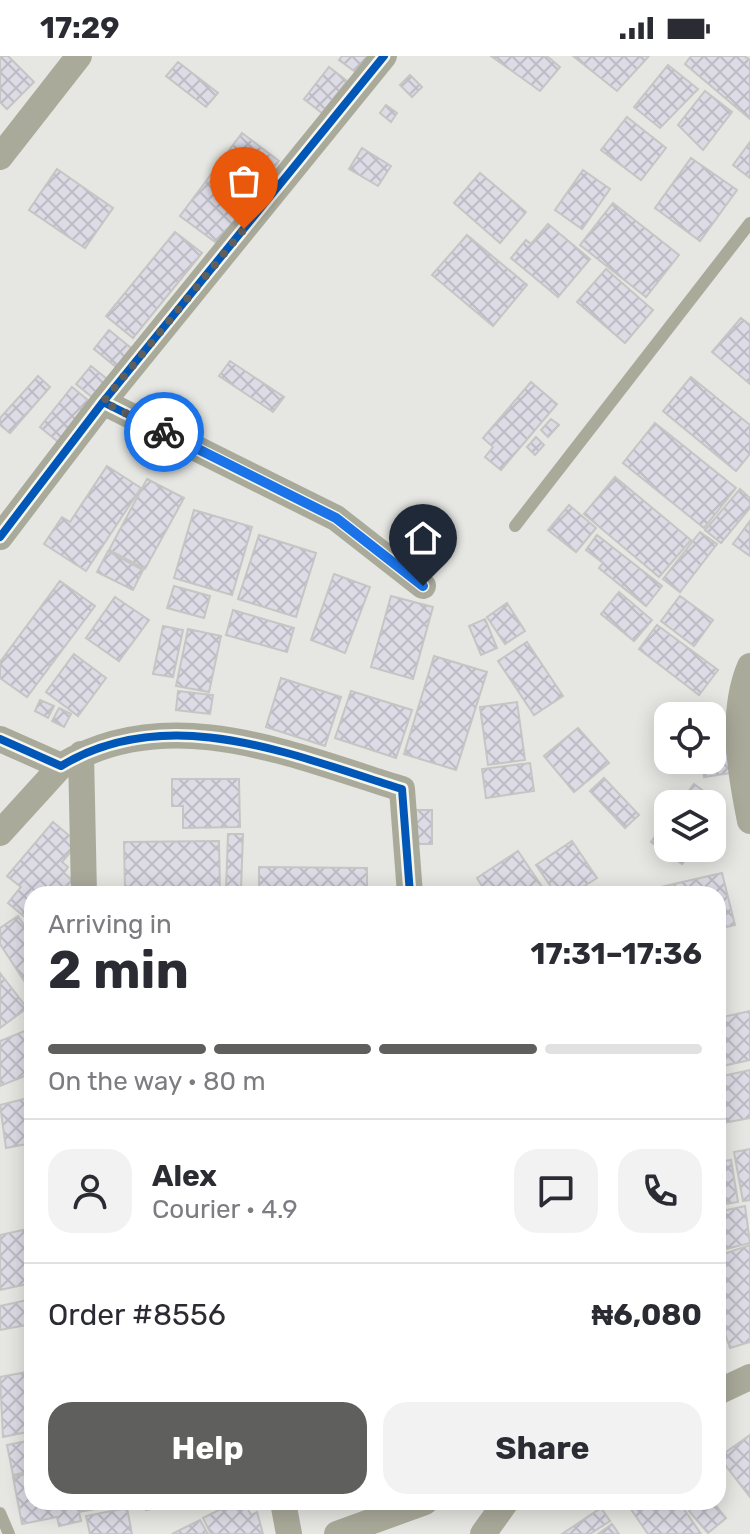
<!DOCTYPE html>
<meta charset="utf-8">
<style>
body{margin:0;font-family:Rubik,sans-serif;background:#f2f2f3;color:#2b2b33;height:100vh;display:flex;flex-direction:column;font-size:30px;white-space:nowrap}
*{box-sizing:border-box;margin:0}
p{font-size:26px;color:#7c7c81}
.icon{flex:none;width:44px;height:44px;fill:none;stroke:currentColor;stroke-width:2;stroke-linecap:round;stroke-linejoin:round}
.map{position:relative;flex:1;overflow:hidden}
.sheet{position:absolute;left:24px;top:830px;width:702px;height:624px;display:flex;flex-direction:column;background:#fff;border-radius:24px;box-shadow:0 4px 20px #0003}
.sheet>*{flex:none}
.controls{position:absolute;left:654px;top:646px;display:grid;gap:16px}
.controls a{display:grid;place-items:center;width:72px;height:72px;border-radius:16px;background:#fff;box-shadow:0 4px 20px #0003;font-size:40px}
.pin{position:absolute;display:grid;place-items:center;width:68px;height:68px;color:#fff;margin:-82px -34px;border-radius:50% 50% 50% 0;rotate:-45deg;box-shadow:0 0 8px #0007}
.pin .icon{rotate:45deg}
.courier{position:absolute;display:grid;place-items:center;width:80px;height:80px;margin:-40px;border:6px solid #1a73e8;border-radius:50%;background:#fff;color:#222;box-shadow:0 2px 10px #0007}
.headline em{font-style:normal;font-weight:700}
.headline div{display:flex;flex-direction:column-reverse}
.headline{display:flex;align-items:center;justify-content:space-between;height:136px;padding:0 24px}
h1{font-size:52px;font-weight:700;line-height:60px}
.bar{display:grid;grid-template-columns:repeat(4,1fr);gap:12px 8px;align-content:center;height:96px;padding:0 24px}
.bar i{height:10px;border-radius:6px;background:#e1e1e2}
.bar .selected{background:#5f5f5d}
.bar p{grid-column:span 4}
.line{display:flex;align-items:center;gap:20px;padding:0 24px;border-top:2px solid #e1e1e2}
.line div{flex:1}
.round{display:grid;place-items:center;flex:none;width:84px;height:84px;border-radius:24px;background:#f2f2f3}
.button{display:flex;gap:16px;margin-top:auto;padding:16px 24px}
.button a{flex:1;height:92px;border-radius:24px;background:#5f5f5d;color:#fff;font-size:32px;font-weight:700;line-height:92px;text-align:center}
.button a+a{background:#f2f2f3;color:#2b2b33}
.status{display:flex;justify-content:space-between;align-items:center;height:56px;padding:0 40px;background:#fff;direction:ltr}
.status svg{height:22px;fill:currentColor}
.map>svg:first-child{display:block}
</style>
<div class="status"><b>17:29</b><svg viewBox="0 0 49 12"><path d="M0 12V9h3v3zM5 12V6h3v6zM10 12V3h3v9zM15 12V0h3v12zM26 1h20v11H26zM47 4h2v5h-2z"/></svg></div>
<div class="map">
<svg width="750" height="1478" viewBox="0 0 750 1478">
<defs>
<pattern id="building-cross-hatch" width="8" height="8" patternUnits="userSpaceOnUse" patternTransform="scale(2)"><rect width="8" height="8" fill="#dddbe5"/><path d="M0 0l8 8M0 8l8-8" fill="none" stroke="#bdbbc4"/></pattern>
</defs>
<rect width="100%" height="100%" fill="#e6e6e2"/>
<path fill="url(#building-cross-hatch)" stroke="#c5c5c4" stroke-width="2" d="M0,0H8L34,26L7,53L0,46Z
M342,0H370L357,17L339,4Z
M491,0H547L560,11L540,35Z
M573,0H649L617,35Z
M691,0H744L750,4V63L685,8Z
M178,6L218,37L206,51L166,20Z
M668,9L698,33L660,72L634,51Z
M329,11L347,25L322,57L304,43Z
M410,19L422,31L412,41L400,29Z
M705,35L732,56L703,94L678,69Z
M386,49L397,57L391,66L380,57Z
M627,61L666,92L641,124L601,94Z
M242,77L279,105L218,188L180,160Z
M750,86V122L733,109Z
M362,92L391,110L378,130L349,113Z
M691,102L737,134L700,185L655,152Z
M57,113L113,152L85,192L29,154Z
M583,114L610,133L582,173L555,154Z
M480,117L526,156L500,187L454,147Z
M613,147L679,199L646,241L580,189Z
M548,168L590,203L558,241L511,202L526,184L531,188Z
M175,176L202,197L133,282L106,260Z
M467,179L527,229L493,270L432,219Z
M606,213L653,254L625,287L577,246Z
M741,262L750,269V328L712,296Z
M109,274L131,292L116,311L94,293Z
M230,305L284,341L273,356L219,320Z
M91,310L107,323L92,341L76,328Z
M38,320L50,331L10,377L0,369V362Z
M691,321L750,369V398L736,415L663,355Z
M531,326L557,348L501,414L485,401L493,391L483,382Z
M72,331L95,350L62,389L40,371Z
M551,363L559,369L548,381L541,374Z
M655,367L736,432L704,472L623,407Z
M536,381L544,389L535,399L527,391Z
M107,410L141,432L86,515L44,488L62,461L70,466Z
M615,421L691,484L659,521L584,458Z
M147,423L184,442L145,513L109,494Z
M740,433L750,442V452L721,487L705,474Z
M569,449L596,472L576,496L548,474Z
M194,454L252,471L232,539L174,522Z
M750,465V500L733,488Z
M700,476L717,488L680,536L663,523Z
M259,479L316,497L296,561L238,543Z
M597,479L662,530L646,550L599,512L603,507L586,494Z
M108,495L143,514L133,534L97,516Z
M334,518L370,531L345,597L311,584Z
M60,525L95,550L27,641L0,622V606Z
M174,530L210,540L204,562L167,552Z
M619,536L652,564L634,585L601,558Z
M391,540L433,551L413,623L371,611Z
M680,540L713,564L694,590L661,565Z
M115,541L149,564L119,605L86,582Z
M507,547L525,575L505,588L487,561Z
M233,554L294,572L287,596L226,579Z
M485,563L497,592L481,599L469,570Z
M657,569L718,614L699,639L639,593Z
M163,570L183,574L173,621L153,618Z
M188,573L221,580L209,636L176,630Z
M527,586L563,640L534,659L498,605Z
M74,598L106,622L78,660L46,636Z
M434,600L487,616L456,714L404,698Z
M281,622L341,641L325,690L266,671Z
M178,635L213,639L210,658L176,654Z
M351,635L412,654L396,702L335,682Z
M40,644L54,650L48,662L35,655Z
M517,646L525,704L488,709L480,651Z
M59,652L71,658L64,671L52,665Z
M722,658L731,717L704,721L702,704H712V660H705Z
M578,672L609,707L574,736L544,700Z
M530,707L534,735L486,742L482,713Z
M604,722L639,759L625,772L590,735Z
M172,723H239L240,771L183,772V750H172Z
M694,728L725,751L712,768V748H679Z
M416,754H432V788H416Z
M668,762V792H694L682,808L651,786Z
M53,766L78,787L62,806L68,811L64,817L72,824L61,838H32V867L8,847L21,831L7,820Z
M228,778H243L241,834H226Z
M219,785L220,836L125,837L124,786Z
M572,785L597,822L572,838H556L536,809Z
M518,795L547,838H487L477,822Z
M259,811L367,812V838H259Z
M722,817L735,869L718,873V838H630Z
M18,860L32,881V937L0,888V872Z
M0,917L27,952L0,972Z
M750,955V1004L718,1011V962Z
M32,972V1017L0,1030V985Z
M750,1014V1062L718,1068V1021Z
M32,1041V1087L6,1092L0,1049Z
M750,1093V1144L743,1145L734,1096Z
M731,1104L738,1146L718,1149V1106Z
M745,1150L750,1187L718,1195V1156Z
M32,1172V1227L0,1234V1179Z
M750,1189V1286L730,1292L718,1257V1200Z
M32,1243V1268L0,1274V1250Z
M32,1315V1375L3,1381L0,1321Z
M750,1379V1441L719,1401Z
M32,1384V1415L13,1419L7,1389Z
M32,1417V1446L128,1447L79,1456L81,1465L59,1470L57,1461L22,1468L13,1421Z
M144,1446H184L146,1454Z
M235,1446H244L251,1459L257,1456L263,1478H211L203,1462Z
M626,1446H679L701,1478H648Z
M700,1446H713L726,1462L708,1477L689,1455Z
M127,1452L132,1478H90L86,1460Z
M601,1452L610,1465L590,1478H562Z
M200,1464L208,1478H172Z
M612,1468L619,1478H598Z"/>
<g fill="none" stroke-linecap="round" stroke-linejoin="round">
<path stroke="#aaaa9b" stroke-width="12" d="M515,470L750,167
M0,1457L9,1478"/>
<path stroke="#aaaa9b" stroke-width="26" d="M0,101L79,0
M103,346L336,462L423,530
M0,481L103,346L384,0
M750,610C730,657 740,716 750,765
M0,683L61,710C169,645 292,699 402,733L410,838
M81,698L84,838
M0,777L61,710
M718,1336L750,1321
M283,1446L289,1478
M337,1478L425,1446
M483,1478L506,1446"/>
<defs>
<path id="cycleway" d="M103,346L336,462L423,530
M0,481L103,346L384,0
M0,683L61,710C169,645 292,699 402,733L410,838"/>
</defs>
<use href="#cycleway" stroke="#f5f6ed" stroke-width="13"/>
<use href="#cycleway" stroke="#0057b8" stroke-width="8"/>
</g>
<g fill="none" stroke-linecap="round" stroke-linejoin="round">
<path stroke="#5f5f5d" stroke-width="8" stroke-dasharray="0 14.4" d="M164,376L103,346L244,173"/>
<path stroke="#1a73e8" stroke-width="10" d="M164,376L336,462L423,530"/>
</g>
</svg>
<div class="controls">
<a><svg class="icon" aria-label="locate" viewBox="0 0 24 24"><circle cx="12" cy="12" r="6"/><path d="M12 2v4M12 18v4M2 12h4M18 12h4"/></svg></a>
<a><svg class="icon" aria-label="layers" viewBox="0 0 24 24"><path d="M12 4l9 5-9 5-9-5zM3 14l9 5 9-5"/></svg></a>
</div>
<div class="pin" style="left:244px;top:173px;background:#ea580c"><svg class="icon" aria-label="bag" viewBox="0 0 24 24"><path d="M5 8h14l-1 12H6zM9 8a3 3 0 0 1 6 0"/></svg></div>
<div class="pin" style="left:423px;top:530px;background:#1f2937"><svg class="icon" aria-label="home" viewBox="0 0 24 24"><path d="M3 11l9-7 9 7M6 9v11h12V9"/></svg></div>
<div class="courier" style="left:164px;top:376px"><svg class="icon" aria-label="bike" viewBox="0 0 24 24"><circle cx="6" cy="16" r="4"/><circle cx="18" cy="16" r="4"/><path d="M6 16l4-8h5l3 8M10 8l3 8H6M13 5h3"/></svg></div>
<section class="sheet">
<div class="headline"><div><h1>2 min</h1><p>Arriving in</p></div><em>17:31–17:36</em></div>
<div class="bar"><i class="selected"></i><i class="selected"></i><i class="selected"></i><i></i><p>On the way · 80 m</p></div>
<div class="line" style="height:144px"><a class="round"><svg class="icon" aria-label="person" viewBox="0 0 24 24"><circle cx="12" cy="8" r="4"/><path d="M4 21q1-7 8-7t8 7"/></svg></a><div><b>Alex</b><p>Courier · 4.9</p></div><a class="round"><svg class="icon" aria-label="chat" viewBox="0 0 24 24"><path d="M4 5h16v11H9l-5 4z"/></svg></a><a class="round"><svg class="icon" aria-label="phone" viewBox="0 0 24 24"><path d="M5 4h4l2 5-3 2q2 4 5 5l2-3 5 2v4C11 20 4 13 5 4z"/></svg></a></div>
<div class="line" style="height:104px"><div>Order #8556</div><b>₦6,080</b></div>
<div class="button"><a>Help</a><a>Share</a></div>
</section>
</div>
